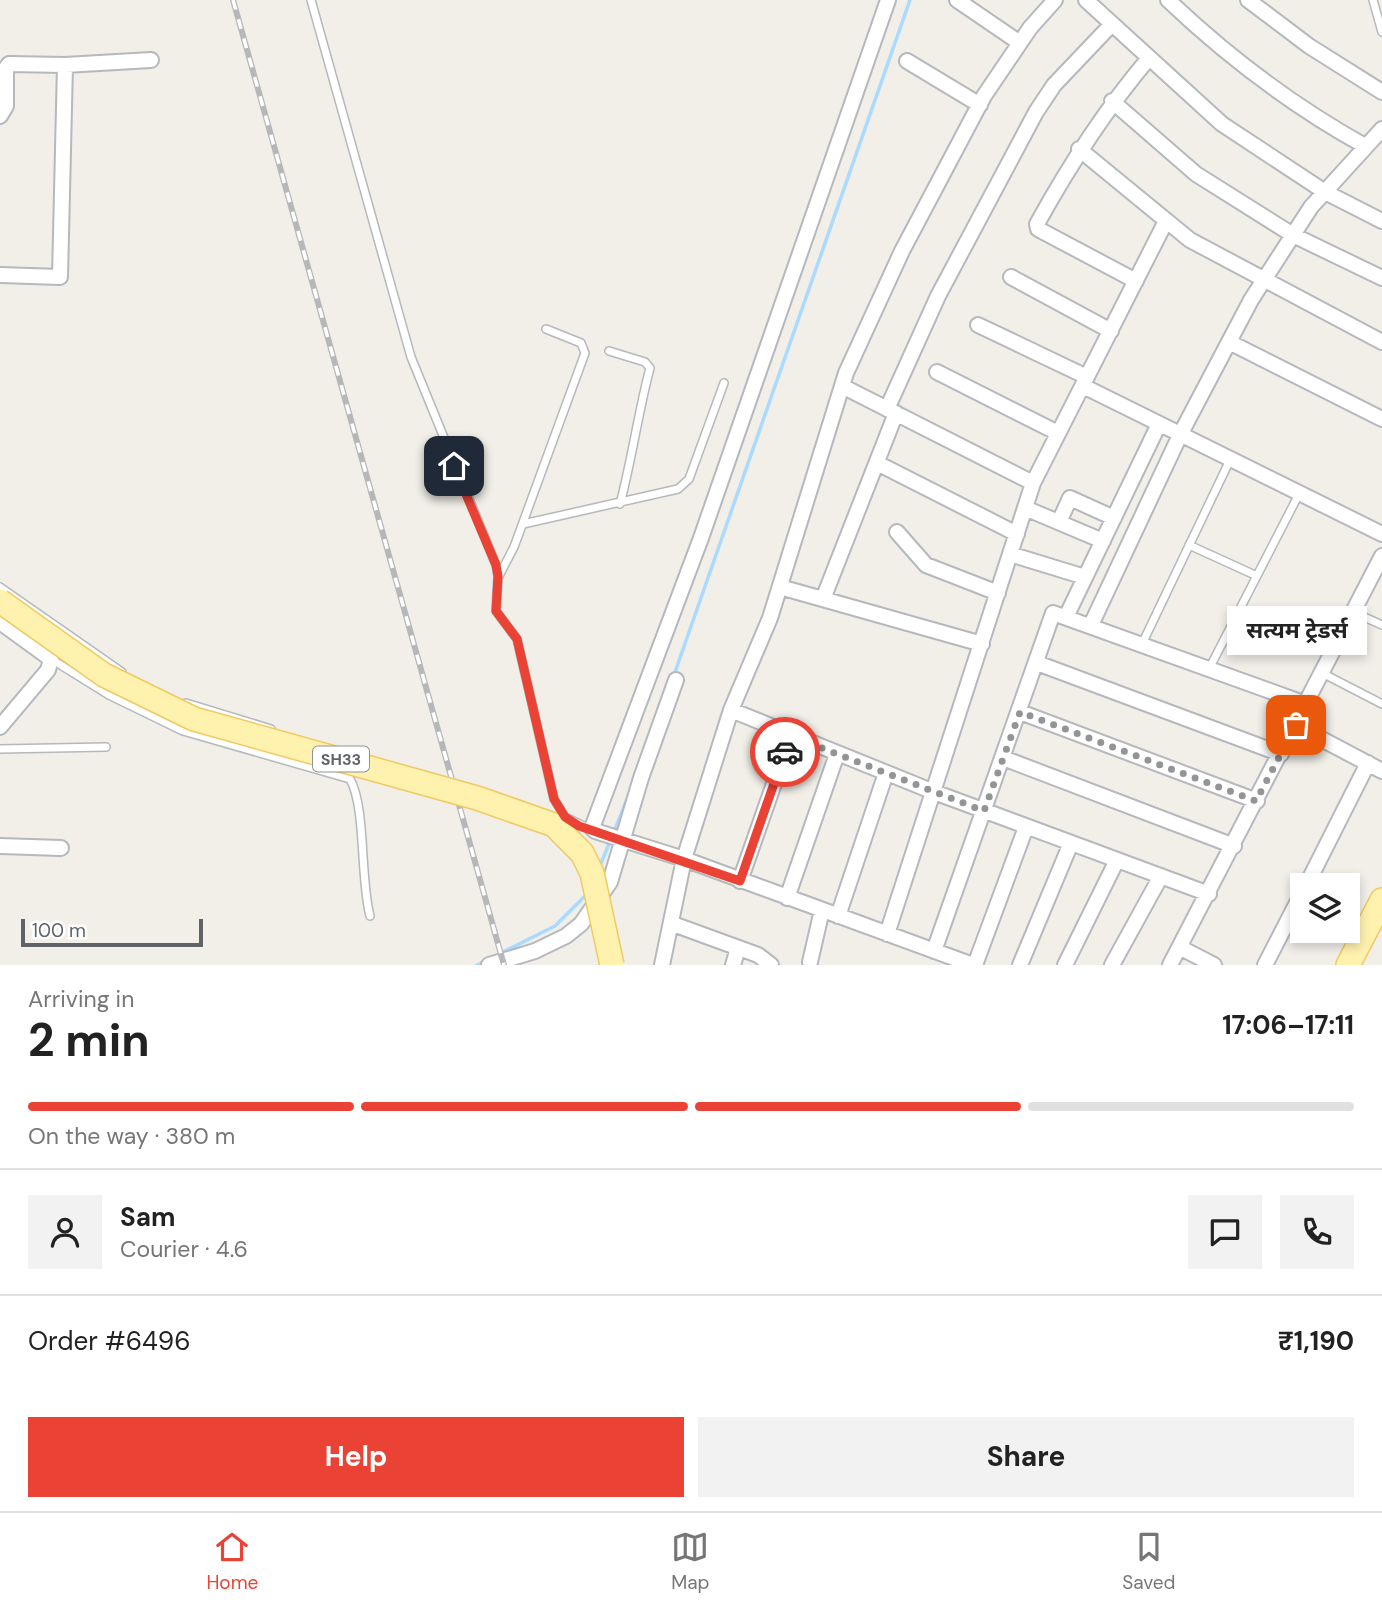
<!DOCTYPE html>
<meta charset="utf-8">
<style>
body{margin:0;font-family:"DM Sans","Noto Sans Devanagari",sans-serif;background:#f2f2f2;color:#222;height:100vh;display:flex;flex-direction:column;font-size:26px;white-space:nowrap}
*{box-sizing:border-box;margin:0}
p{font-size:23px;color:#767676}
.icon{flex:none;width:38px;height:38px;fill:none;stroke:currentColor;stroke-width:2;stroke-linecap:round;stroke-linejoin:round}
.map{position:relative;height:965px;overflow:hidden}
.sheet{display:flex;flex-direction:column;background:#fff;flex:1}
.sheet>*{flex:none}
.fabs{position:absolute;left:1290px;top:873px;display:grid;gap:14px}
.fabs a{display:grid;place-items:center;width:70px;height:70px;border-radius:0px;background:#fff;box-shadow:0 4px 10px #0003;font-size:35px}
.scale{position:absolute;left:21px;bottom:18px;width:182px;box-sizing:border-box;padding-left:7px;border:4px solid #5f6368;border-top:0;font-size:19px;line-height:24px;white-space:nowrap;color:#5f6368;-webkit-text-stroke:5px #fff;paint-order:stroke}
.pin{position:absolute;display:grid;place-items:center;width:60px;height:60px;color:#fff;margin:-30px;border-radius:14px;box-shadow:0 4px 10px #0006}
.courier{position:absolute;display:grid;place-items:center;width:70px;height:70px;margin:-35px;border:5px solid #ea4335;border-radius:50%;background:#fff;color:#222;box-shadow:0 2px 9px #0007}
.bubble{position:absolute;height:49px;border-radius:0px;background:#fff;box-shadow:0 4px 10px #0003;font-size:23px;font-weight:700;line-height:49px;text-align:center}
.overview em{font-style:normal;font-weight:700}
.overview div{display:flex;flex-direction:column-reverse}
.overview{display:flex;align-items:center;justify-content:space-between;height:119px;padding:0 28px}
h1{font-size:46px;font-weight:700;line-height:52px}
.bar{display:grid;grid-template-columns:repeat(4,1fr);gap:10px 7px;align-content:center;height:84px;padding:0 28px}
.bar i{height:9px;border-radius:5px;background:#e0e0e0}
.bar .current{background:#ea4335}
.bar p{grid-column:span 4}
.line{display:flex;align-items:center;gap:18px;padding:0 28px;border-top:2px solid #e0e0e0}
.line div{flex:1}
.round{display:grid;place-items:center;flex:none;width:74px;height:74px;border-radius:0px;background:#f2f2f2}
.action{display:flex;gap:14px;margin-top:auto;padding:14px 28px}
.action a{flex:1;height:80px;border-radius:0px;background:#ea4335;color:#fff;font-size:28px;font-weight:700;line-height:80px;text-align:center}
.action a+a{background:#f2f2f2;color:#222}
.tab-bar{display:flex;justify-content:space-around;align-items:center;height:98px;border-top:2px solid #e0e0e0;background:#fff;font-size:19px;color:#767676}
.tab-bar a{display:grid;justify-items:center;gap:4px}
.tab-bar .current{color:#ea4335}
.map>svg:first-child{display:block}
</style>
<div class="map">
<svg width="1382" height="965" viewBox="0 0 1382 965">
<rect width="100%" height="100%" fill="#f1efe8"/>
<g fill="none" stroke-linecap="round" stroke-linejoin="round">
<path stroke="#aadaff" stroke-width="3.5" d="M674,675L910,0
M614,832L629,794
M599,868L611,839
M493,957L555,926L587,894
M477,965L486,961"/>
<defs>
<path id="service" d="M311,0L411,357L496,565L498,576L496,611L517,639L554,799L565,817L592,830
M1373,0L1382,32
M609,351L645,362L650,368C638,413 632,459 620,504
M523,524L678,489L689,479L724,383
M1189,545L1257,576
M499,576L514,547L585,353L581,343L546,329
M0,587L122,672
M1353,612L1382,625
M1142,644L1230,460
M51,659L109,695L183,731L350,779C366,807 360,879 370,916
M1209,669L1299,494
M1322,673L1382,704
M186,703L271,729
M0,749L106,747"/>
<path id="minor" d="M888,0L701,538L592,828L595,831L684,859L973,965
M957,0L1020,43
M1086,0L1222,124L1325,192L1382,221
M1168,0C1229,58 1291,105 1365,146
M1248,0L1309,46L1382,92
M907,61L980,105
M1112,101L1196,174L1293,235L1382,278
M0,116L6,106V68L9,64L65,65L151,60
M1079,149L1190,240L1382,342
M0,275L60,277L65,65
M1011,277L1111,331
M1136,281L1038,229L1037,224C1070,164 1105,110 1149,58
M978,325L1087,377
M1229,342L1382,419
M937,372L1058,433
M842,386L1033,483
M1083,386L1382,534
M887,409L938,296L1036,112L1054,85L1112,24
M877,463L1017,534
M1025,508L1103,541
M1059,522L1070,498L1114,518
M897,532L926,565L998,593
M1010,554L1085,577
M780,587L982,644
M823,599L896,413
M1066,617L1159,424
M0,622L51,659L48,670L0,727
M1091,625L1180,435L1251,300L1311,207L1382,129
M1037,663L1281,754
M731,710L934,792L1209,894
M1020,712L1257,801
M1295,725L1382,771
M1003,758L1234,846
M0,846L61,848
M740,881L791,735
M1306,886L1368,763
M787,898L837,754
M838,916L886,773
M673,924L758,955L771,965
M887,934L1033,483L1166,221
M1181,948L1214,965
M934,951L1053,613L1306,704
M810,962L822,910
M489,965L535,951L566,936L581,924L610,882L641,778L676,680
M662,965L684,859L731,710L770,618L846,373L902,251L984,96L1030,28L1055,0
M733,965L738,948
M975,965L1026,827
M1020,965L1071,843
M1065,965L1117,860
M1112,965L1161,876
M1170,965L1382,556
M1265,965L1302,893"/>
<path id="primary" d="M1348,965L1382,900"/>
</defs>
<use href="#service" stroke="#b5b8bc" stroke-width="10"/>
<use href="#minor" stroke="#b5b8bc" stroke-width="18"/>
<use href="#primary" stroke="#f2c960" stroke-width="26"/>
<use href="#service" stroke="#fff" stroke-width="7"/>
<use href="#minor" stroke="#fff" stroke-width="14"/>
<use href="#primary" stroke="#fff2af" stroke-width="23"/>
<defs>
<path id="rail" d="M233,0L504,965"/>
</defs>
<use href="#rail" stroke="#b6b7b8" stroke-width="6"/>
<use href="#rail" stroke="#fff" stroke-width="3.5" stroke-dasharray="10" stroke-linecap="butt"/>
<defs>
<path id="primary-bridge" d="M0,601L104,675L194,719L477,798L554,825L582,853L592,873L612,965"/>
</defs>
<use href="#primary-bridge" stroke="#f2c960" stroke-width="26" stroke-linecap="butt"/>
<use href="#primary-bridge" stroke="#fff2af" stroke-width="23"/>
</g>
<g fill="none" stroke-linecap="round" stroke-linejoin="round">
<path stroke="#929495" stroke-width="7" stroke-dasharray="0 12.6" d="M785,752L791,736L984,811L1020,712L1256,801L1296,725"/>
<path stroke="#ea4335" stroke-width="9" d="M454,466L496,565L498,576L496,611L517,639L554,799L565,817L579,826L740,881L785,752"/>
</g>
<g text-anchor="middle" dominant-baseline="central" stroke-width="5" stroke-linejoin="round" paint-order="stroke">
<rect fill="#fff" stroke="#8f9295" stroke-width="2" x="313" y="746.5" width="56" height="25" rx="5"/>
<g font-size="16" font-weight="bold" fill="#5f6368">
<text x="341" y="759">SH33</text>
</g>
</g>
</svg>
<div class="fabs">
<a><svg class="icon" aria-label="layers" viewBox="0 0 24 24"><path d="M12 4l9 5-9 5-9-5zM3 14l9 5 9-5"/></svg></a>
</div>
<div class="scale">100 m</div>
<div class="pin" style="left:1296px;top:725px;background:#ea580c"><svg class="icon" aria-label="bag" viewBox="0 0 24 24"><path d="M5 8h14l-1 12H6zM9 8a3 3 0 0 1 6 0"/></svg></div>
<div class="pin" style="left:454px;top:466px;background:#1f2937"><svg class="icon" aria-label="home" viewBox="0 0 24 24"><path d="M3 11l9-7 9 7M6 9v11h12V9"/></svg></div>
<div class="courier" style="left:785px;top:752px"><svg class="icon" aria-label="car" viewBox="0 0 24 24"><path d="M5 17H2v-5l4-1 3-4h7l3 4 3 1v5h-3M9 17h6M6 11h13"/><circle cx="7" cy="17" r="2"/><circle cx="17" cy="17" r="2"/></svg></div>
<div class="bubble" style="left:1227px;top:606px;width:140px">सत्यम ट्रेडर्स</div>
</div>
<section class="sheet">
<div class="overview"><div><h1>2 min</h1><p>Arriving in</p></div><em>17:06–17:11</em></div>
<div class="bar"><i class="current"></i><i class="current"></i><i class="current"></i><i></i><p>On the way · 380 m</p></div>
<div class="line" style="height:126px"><a class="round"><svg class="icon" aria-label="person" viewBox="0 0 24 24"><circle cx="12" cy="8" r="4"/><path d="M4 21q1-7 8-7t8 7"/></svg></a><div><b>Sam</b><p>Courier · 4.6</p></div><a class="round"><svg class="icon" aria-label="chat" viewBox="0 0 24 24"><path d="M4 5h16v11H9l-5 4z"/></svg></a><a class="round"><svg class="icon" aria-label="phone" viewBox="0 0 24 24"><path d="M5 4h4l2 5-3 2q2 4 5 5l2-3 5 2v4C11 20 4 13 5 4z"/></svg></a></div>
<div class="line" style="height:91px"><div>Order #6496</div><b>₹1,190</b></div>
<div class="action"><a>Help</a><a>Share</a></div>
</section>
<nav class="tab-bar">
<a class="current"><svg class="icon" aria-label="home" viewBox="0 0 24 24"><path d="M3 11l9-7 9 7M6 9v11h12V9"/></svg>Home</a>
<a><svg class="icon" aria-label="map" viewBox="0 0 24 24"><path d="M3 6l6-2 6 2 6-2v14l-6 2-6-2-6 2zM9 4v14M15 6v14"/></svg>Map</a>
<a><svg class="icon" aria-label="saved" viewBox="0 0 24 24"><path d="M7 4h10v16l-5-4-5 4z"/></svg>Saved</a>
</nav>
